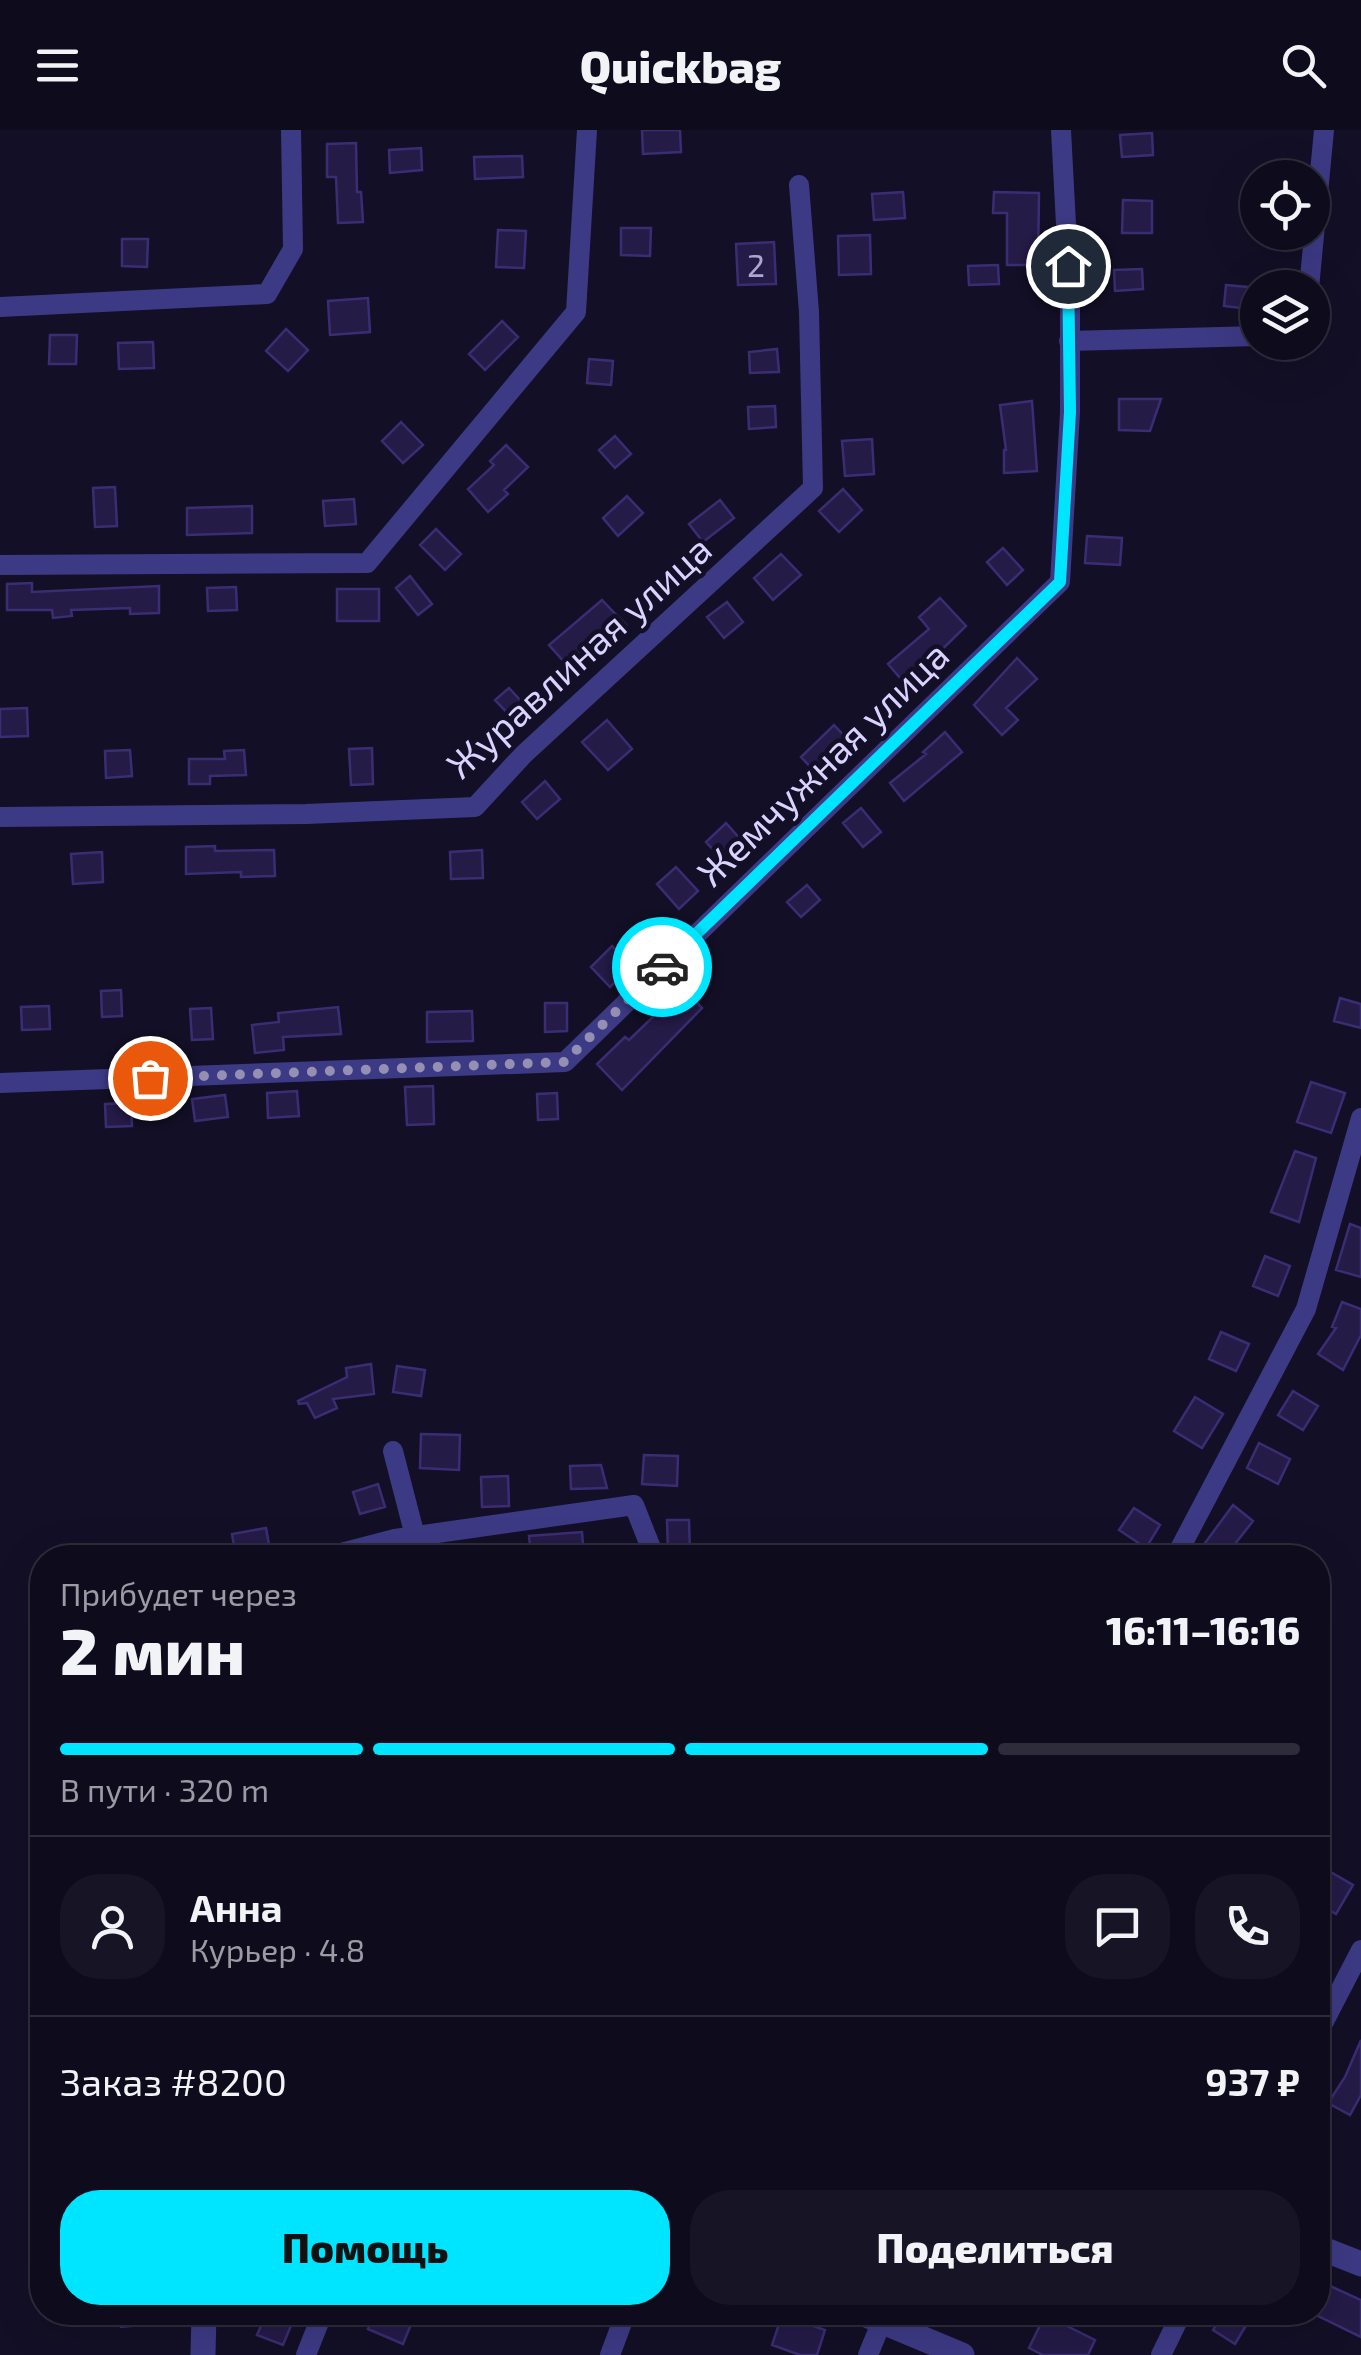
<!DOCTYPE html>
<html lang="ru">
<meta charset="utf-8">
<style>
body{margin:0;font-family:"Exo 2",sans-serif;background:#171425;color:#f1f3f6;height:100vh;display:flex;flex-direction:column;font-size:38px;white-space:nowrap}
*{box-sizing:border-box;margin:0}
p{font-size:32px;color:#9b9ba3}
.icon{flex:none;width:55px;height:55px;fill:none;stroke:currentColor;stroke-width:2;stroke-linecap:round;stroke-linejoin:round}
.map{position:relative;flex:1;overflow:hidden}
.details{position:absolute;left:30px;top:1415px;width:1300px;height:780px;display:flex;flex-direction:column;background:#0e0b1c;border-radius:40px;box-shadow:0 10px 40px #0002,0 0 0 2px #2e2b3b}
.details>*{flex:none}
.buttons{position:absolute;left:1240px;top:30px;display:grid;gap:20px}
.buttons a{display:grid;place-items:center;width:90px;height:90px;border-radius:50%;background:#0e0b1c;box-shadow:0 10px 40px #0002,0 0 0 2px #2e2b3b;font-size:50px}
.pin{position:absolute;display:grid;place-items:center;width:85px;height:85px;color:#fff;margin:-42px;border:5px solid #fff;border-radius:50%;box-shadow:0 2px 10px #0007}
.courier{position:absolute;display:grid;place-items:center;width:100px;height:100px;margin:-50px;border:8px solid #00e5ff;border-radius:50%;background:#fff;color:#222;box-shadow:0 2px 12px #0007}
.headline em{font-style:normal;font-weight:800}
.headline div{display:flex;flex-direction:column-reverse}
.headline{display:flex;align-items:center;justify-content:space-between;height:170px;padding:0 30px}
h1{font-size:65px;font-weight:800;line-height:75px}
.bar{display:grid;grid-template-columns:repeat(4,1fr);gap:15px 10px;align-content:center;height:120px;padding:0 30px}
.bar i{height:12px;border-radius:8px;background:#2e2b3b}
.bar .selected{background:#00e5ff}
.bar p{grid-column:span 4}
.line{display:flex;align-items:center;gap:25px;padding:0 30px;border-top:2px solid #2e2b3b}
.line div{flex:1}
.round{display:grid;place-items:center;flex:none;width:105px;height:105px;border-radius:40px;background:#171425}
.action{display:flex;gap:20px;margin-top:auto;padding:20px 30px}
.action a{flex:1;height:115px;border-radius:40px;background:#00e5ff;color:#111;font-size:40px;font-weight:800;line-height:115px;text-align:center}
.action a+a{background:#171425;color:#f1f3f6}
header{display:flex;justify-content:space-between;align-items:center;height:130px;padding:0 30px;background:#0e0b1c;font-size:45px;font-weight:800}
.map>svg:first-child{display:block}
</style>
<header><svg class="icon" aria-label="menu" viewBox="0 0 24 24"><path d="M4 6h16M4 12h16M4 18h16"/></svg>Quickbag<svg class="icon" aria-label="search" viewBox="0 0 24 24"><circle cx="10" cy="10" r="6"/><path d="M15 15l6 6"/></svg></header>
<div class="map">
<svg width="1361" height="2225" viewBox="0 0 1361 2225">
<rect width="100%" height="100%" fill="#130f26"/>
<path fill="#241b47" stroke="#3b2d73" stroke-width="2.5" d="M642,0H680L681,22L643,24Z
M1152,3L1153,25L1122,27L1120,5Z
M356,13L357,62H361L363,92L338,93L336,47H327V14Z
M421,18L422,40L390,43L389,20Z
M522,26L523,47L475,49L474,27Z
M903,62L905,88L874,90L872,64Z
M994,62L1039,63L1038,135H1007V83H993Z
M1123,70L1152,71V103H1122Z
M621,98H651L650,126L621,125Z
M498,100L526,101L524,138L496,137Z
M870,105L871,144L839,145L838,106Z
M122,109H148L147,137L122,136Z
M774,112L776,154L738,155L736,114Z
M998,135L999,154L969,155L968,136Z
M1142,139L1143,159L1115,161L1114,140Z
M1226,155L1258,158V180L1224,176Z
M368,168L370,202L330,205L328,171Z
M502,191L518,207L485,240L469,224Z
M286,199L308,220L288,241L266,221Z
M50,205H77L76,234H49Z
M153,212L154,238L119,239L118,213Z
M777,219L779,242L750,243L749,222Z
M589,229L613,231L611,255L587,253Z
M1119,269H1161L1150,301L1119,300Z
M1032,271L1037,341L1004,343V320H1006L1000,275Z
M775,276L776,297L749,299L748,277Z
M401,292L423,315L403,333L382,311Z
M615,306L631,324L615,338L599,320Z
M872,309L874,344L845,346L842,311Z
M506,315L528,337L504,360L508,364L488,382L468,359L494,335L490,331Z
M115,357L117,396L95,397L93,358Z
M843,359L862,380L839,402L819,381Z
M627,366L643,383L618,406L603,388Z
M354,369L356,394L325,396L323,371Z
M720,370L734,388L703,412L689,394Z
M252,376V403L187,405V378Z
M436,399L461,424L445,440L420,415Z
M1087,406L1122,408L1120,435L1085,433Z
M1003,418L1023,440L1007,455L987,432Z
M781,424L801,445L773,470L754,448Z
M410,446L432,474L418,485L396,458Z
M32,453V462L159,456V483L130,484V478L71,480L72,486L53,488L52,480H7V454Z
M236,457L237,480L208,481L207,458Z
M337,459H379V491H337Z
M940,468L966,496L906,555L888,534L929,499L919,487Z
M602,470L626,495L605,515L597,507L566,534L549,515Z
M727,472L743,492L724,508L707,487Z
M1017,528L1037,549L1006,578L1018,590L1002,605L974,575Z
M509,558L531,582L518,594L495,570Z
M27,578L28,606L0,607V579Z
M607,590L632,619L608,640L582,612Z
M834,595L851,613L818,645L801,627Z
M945,602L962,622L904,671L890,653L926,624L923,622Z
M372,618L373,654L351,655L349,619Z
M130,620L132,646L106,648L105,621Z
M244,620L246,645L210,646V654H189V629H225L224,621Z
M545,651L560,669L537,689L522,672Z
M861,678L881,702L863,717L843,693Z
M726,693L750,720L730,738L706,712Z
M215,716V721L274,720L275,746L241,747V742L186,744V717Z
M482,720L483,748L451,749L450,722Z
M102,722L103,752L73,754L71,724Z
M676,737L698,761L679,779L657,754Z
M807,755L820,770L801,787L787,772Z
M612,816L632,836L610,857L591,837Z
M683,858L702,878L622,960L597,934L625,907L629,910Z
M121,860L122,886L102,887L101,861Z
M1340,868L1361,874V898L1334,891Z
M545,873H567V901L545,902Z
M49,876L50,899L22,900L21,877Z
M338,877L341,904L283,907L284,920L255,923L252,895L279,892L278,883Z
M211,878L213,909L192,910L190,879Z
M472,881L473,911L427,912V882Z
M1311,952L1345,963L1331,1003L1297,992Z
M433,956L434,994L407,995L405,957Z
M297,961L299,986L268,988L267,963Z
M557,963L558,989L538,990L537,964Z
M225,965L228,987L195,991L192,969Z
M131,973L132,996L106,997L105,974Z
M1295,1021L1316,1028L1299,1092L1271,1082Z
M1350,1094L1361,1098V1147L1336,1140Z
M1265,1126L1290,1136L1278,1166L1253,1156Z
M1342,1172L1361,1179V1205L1343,1240L1318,1224L1336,1198L1332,1197Z
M1221,1202L1249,1214L1236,1241L1209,1229Z
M371,1234L374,1264L333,1269L337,1278L315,1288L307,1273L299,1274L298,1271L347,1247L346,1238Z
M397,1236L425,1240L421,1266L393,1262Z
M1293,1261L1318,1276L1303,1300L1278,1285Z
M1195,1267L1223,1284L1202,1318L1174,1301Z
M421,1304L460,1305L459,1340L420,1338Z
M1259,1313L1290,1329L1278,1354L1247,1338Z
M644,1325L678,1326L677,1356L642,1354Z
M601,1335L607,1358L571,1359L570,1336Z
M508,1346L509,1376L482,1377L481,1347Z
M378,1354L385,1377L360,1384L353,1362Z
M1233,1375L1253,1391L1224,1428H1194Z
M1134,1378L1160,1395L1146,1418L1119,1400Z
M667,1390H689L690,1423H668Z
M266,1398L271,1425L236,1428L232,1404Z
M582,1402L584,1428H531L529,1406Z
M1329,1741L1353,1755L1336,1784L1318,1773V1760Z
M1361,1910V1965L1350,1985L1328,1973L1345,1947Z
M1328,2155L1361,2170V2207L1314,2184L1318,2182Z
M120,2182H162V2193L121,2197Z
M267,2182L295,2186L283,2215L257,2205Z
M375,2182H416L403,2214L368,2199Z
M1224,2182H1254L1235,2214L1213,2200Z
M782,2185L825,2200L817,2225H800L772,2215Z
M1045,2185L1095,2210L1088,2225H1043L1029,2218Z"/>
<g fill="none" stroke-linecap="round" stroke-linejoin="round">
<path stroke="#3d3a85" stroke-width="20" d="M1309,158L1324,0
M0,177L267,164L293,119L291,0
M1069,211L1258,206
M0,435L367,433L576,182L587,0
M0,687L306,684L475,677L523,625L813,358L809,182L799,55
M0,953L565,932L1060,452L1070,282V170L1061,0
M393,1321L415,1406
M322,1428L395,1409L634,1375L655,1428
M1175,1428L1306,1179L1361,988
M1318,1903L1361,1820
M306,2225L323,2182
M610,2225L626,2182
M868,2225L882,2191
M1161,2225L1182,2182"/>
<path stroke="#3d3a85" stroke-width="25" d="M1318,2117L1361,2134
M859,2182L962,2225
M203,2225L204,2182"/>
</g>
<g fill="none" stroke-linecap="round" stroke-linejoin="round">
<path stroke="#948fb3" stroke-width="10" stroke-dasharray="0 18" d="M150,948L564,932L662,837"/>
<path stroke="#00e5ff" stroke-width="12" d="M662,837L1060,452L1070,282L1068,136"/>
</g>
<g text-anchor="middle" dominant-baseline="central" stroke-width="9" stroke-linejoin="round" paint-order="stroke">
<g font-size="32" fill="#aca6d1">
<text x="756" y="134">2</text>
</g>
<g font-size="38" fill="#d9d4ff" stroke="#130f26">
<text transform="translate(578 526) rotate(-42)">Журавлиная улица</text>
<text transform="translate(822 633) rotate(-44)">Жемчужная улица</text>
</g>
</g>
</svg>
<div class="buttons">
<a><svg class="icon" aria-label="locate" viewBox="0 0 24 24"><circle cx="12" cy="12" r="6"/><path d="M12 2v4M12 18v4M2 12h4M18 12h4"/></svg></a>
<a><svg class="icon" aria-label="layers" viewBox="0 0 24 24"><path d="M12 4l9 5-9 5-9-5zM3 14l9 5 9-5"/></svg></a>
</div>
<div class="pin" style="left:150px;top:948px;background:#ea580c"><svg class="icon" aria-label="bag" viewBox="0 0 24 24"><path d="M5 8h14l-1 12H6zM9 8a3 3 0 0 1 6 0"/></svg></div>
<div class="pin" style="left:1068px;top:136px;background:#1f2937"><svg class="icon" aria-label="home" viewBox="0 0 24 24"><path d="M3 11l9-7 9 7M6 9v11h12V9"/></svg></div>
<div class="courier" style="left:662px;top:837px"><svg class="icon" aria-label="car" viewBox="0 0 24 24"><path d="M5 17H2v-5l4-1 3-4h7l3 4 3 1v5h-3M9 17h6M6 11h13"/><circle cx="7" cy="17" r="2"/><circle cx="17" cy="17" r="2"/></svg></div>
<section class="details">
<div class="headline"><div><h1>2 мин</h1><p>Прибудет через</p></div><em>16:11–16:16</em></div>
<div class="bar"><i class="selected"></i><i class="selected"></i><i class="selected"></i><i></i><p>В пути · 320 m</p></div>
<div class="line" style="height:180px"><a class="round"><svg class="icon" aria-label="person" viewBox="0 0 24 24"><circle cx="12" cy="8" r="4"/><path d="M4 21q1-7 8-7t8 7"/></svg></a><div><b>Анна</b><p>Курьер · 4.8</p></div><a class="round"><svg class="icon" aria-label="chat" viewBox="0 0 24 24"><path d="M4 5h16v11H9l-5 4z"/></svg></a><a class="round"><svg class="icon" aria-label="phone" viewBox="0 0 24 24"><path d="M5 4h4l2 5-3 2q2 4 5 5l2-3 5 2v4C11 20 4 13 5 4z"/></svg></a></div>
<div class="line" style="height:130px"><div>Заказ #8200</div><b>937 ₽</b></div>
<div class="action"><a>Помощь</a><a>Поделиться</a></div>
</section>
</div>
